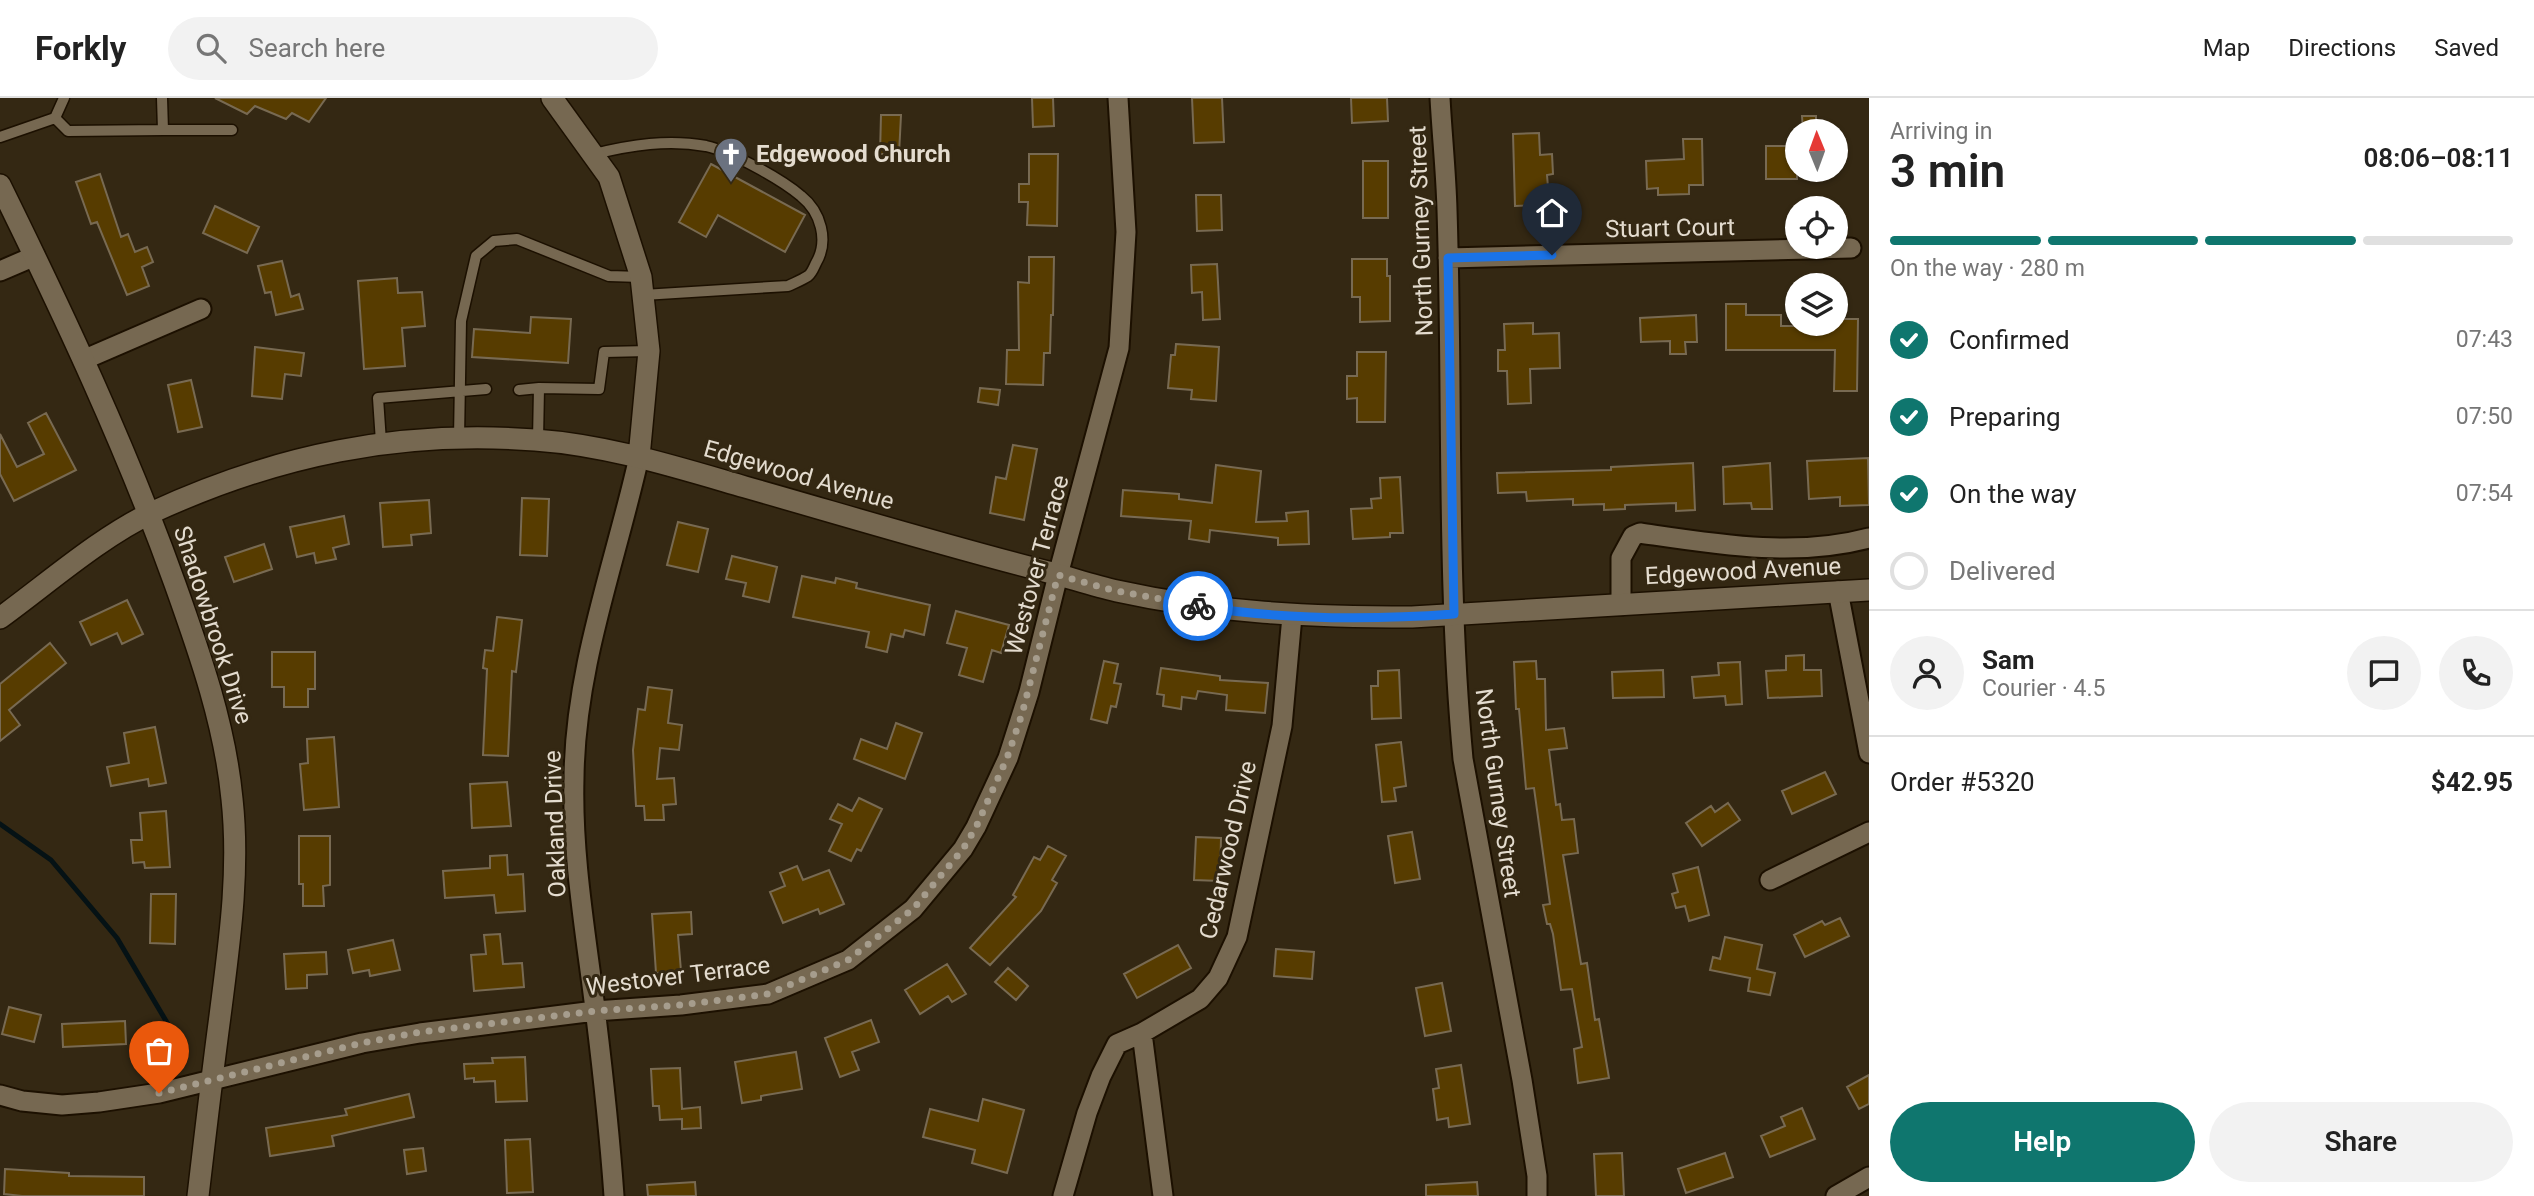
<!DOCTYPE html>
<meta charset="utf-8">
<style>
body{margin:0;font-family:Roboto,sans-serif;background:#f2f2f2;color:#222;height:100vh;display:flex;flex-direction:column;font-size:26px;white-space:nowrap}
*{box-sizing:border-box;margin:0}
p{font-size:23px;color:#767676}
.icon{flex:none;width:38px;height:38px;fill:none;stroke:currentColor;stroke-width:2;stroke-linecap:round;stroke-linejoin:round}
.map{position:relative;flex:1;overflow:hidden}
.panel{display:flex;flex-direction:column;background:#fff;width:665px}
.panel>*{flex:none}
.needle{width:46px;rotate:359deg}
.tools{position:absolute;left:1785px;top:21px;display:grid;gap:14px}
.tools a{display:grid;place-items:center;width:63px;height:63px;border-radius:50%;background:#fff;box-shadow:0 2px 5px #0004;font-size:35px}
.pin{position:absolute;display:grid;place-items:center;width:60px;height:60px;color:#fff;margin:-72px -30px;border-radius:50% 50% 50% 0;rotate:-45deg;box-shadow:0 0 7px #0007}
.pin .icon{rotate:45deg}
.courier{position:absolute;display:grid;place-items:center;width:70px;height:70px;margin:-35px;border:5px solid #1a73e8;border-radius:50%;background:#fff;color:#222;box-shadow:0 2px 9px #0007}
.head em{font-style:normal;font-weight:600}
.head div{display:flex;flex-direction:column-reverse}
.head{display:flex;align-items:center;justify-content:space-between;height:119px;padding:0 21px}
h1{font-size:46px;font-weight:600;line-height:52px}
.bar{display:grid;grid-template-columns:repeat(4,1fr);gap:10px 7px;align-content:center;height:84px;padding:0 21px}
.bar i{height:9px;border-radius:5px;background:#e0e0e0}
.bar .on{background:#0f766e}
.bar p{grid-column:span 4}
.line{display:flex;align-items:center;gap:18px;padding:0 21px;border-top:2px solid #e0e0e0}
.line div{flex:1}
.round{display:grid;place-items:center;flex:none;width:74px;height:74px;border-radius:37px;background:#f2f2f2}
ol{padding:0 21px;list-style:none}
li{display:flex;align-items:center;gap:21px;height:77px}
li p{margin-inline-start:auto}
li .icon{padding:7px;border-radius:50%;background:#0f766e;color:#fff;stroke-width:4}
li:last-child{color:#767676}
li i{width:38px;height:38px;border:4px solid #e0e0e0;border-radius:50%}
.button{display:flex;gap:14px;margin-top:auto;padding:14px 21px}
.button a{flex:1;height:80px;border-radius:42px;background:#0f766e;color:#fff;font-size:28px;font-weight:600;line-height:80px;text-align:center}
.button a+a{background:#f2f2f2;color:#222}
header{display:flex;align-items:center;gap:42px;box-sizing:border-box;height:98px;padding:0 35px;background:#fff;border-bottom:2px solid #e0e0e0}
header strong{font-size:33px}
nav{display:flex;gap:38px;margin-inline-start:auto;font-size:24px}
.search{width:490px;height:63px;background:#f2f2f2;display:flex;align-items:center;gap:18px;box-sizing:border-box;padding:0 24px;border-radius:38px;color:#767676;font-size:26px}
main{display:flex;flex:1;min-height:0}
.map>svg:first-child{display:block}
</style>
<header>
<strong>Forkly</strong>
<div class="search"><svg class="icon" aria-label="search" viewBox="0 0 24 24"><circle cx="10" cy="10" r="6"/><path d="M15 15l6 6"/></svg>Search here</div>
<nav><a>Map</a><a>Directions</a><a>Saved</a></nav>
</header>
<main>
<div class="map">
<svg width="1869" height="1098" viewBox="0 0 1869 1098">
<rect width="100%" height="100%" fill="#342813"/>
<g fill="none" stroke-linecap="round" stroke-linejoin="round">
<path stroke="#051215" stroke-width="5" d="M0,726L51,762L117,840L185,955"/>
</g>
<path fill="#573c00" stroke="#786a52" stroke-width="2" d="M215,0H326L309,24L292,15L286,21L255,8L247,16Z
M1032,0H1053L1054,28L1033,29Z
M1192,0H1222L1224,44L1194,45Z
M1351,0H1387L1388,23L1352,25Z
M881,17H901L899,56H880Z
M1802,18H1816V33H1803Z
M1539,35L1540,57L1552,56L1553,76L1547,77L1548,89L1542,90L1543,107L1515,108L1513,36Z
M1683,41H1702L1703,87H1689V96L1658,97V90L1647,91L1646,63L1684,61Z
M1766,48H1797V81H1766Z
M1029,56H1058L1057,128L1027,127L1028,104H1019V86H1029Z
M1363,63H1388V120H1363Z
M711,66L805,117L785,154L718,117L706,139L679,124Z
M100,76L121,139L128,136L135,154L147,149L153,164L142,169L149,188L127,197L97,124L91,126L76,84Z
M1196,97H1221L1222,132L1197,133Z
M215,108L259,129L247,155L203,135Z
M1029,159H1054L1053,217H1051L1050,255H1044L1043,287L1006,286L1007,252H1019L1018,184L1029,185Z
M1352,161H1387V178H1390V223L1360,224V199H1352Z
M282,163L291,199L299,196L303,211L276,217L271,194L265,195L258,168Z
M1217,166L1220,221L1203,222L1202,194L1192,195L1191,167Z
M397,180L398,195L422,194L425,228L402,230L405,268L364,271L358,183Z
M1726,206H1746V217H1781V228H1815V226H1836V221H1858L1857,293H1834L1835,252H1726Z
M1696,217L1697,244H1685L1686,256H1670V243L1641,244L1640,220Z
M531,219L571,221L568,265L472,259L474,231L530,235Z
M1533,225V236L1559,235L1560,270L1530,271L1531,305L1508,306L1507,273H1498V252H1505L1504,226Z
M1176,246L1219,249L1216,303L1191,301L1192,292L1168,290L1171,257H1175Z
M255,249L304,255L301,278L285,276L282,301L252,298Z
M1357,254H1386L1385,324H1357V300L1347,301V278H1357Z
M191,282L202,329L178,334L168,287Z
M980,290L1000,292L998,307L978,304Z
M46,315L76,372L14,403L0,376V336L17,369L44,356L28,325Z
M1013,347L1037,351L1024,422L990,415L996,379L1006,381Z
M1868,360L1869,407L1840,408V399L1809,401L1807,363Z
M1693,365L1695,412L1676,413V405L1625,407V411L1604,412V406L1573,407V401L1527,403L1526,394L1498,395L1497,375L1611,372V369Z
M1770,365L1772,411H1752L1751,405L1724,406L1723,369Z
M1216,367L1261,373L1256,424L1287,423L1286,415L1308,413L1309,446L1278,447V440L1210,432L1209,444L1189,441L1191,423L1121,418L1123,392L1179,396V401L1212,405Z
M1400,379L1403,435H1390V439L1353,441L1351,411L1372,410L1371,401L1381,400L1380,380Z
M522,400L549,401L547,458L520,457Z
M429,402L431,435L411,437L412,447L383,449L380,405Z
M344,418L349,446L333,450L336,461L316,465L314,455L297,459L290,429Z
M678,424L708,431L698,474L667,467Z
M264,446L272,471L234,484L225,459Z
M732,458L777,469L769,504L743,498L746,485L726,481Z
M802,478L835,485L836,480L857,485L856,490L930,507L924,537L905,532L903,539L891,536L887,554L866,549L869,534L793,519Z
M127,502L143,536L122,546L117,535L91,547L80,524Z
M956,513L1009,527L1001,555L992,552L983,584L959,577L967,550L947,545Z
M497,519L522,522L516,574L512,573L508,658L483,657L487,571L483,570L485,552L493,553Z
M50,545L66,565L9,612L20,627L0,643V586Z
M272,554H315V591H308V609H284V589H272Z
M1804,557V572H1821L1822,598L1768,600L1766,573L1786,572V558Z
M1104,563L1118,566L1114,585L1121,586L1116,609L1111,608L1107,625L1091,621Z
M1536,563L1537,581H1545L1546,632L1564,630L1567,650L1549,652L1556,707L1560,706L1562,722L1574,721L1578,755L1563,757L1581,866L1587,865L1595,922L1599,921L1609,980L1578,985L1574,951L1582,949L1572,891L1561,892L1553,836L1550,826H1547L1543,807L1550,806L1534,690L1526,691L1519,611H1516L1514,564Z
M1740,564L1742,606L1726,607L1725,598L1694,600L1692,579L1719,577L1718,565Z
M1161,570L1220,578V582L1268,585L1265,615L1226,612L1227,597L1198,593L1196,601L1182,599L1181,611L1163,608L1164,597L1157,596Z
M1399,572L1401,620L1372,621L1371,588H1378V573Z
M1663,572L1664,599L1613,600L1612,574Z
M648,589L672,592L668,625L682,627L679,652L660,650L657,681L674,680L676,706L663,707L664,722H645L644,708H636L633,652L638,611L645,612Z
M896,625L922,635L905,681L854,661L861,641L887,651Z
M155,629L166,685L149,688L148,681L111,688L107,669L129,665L124,635Z
M334,639L339,709L304,712L300,666L308,665L307,641Z
M1401,644L1406,688L1394,690L1396,703L1382,704L1376,647Z
M1825,674L1836,696L1792,716L1782,693Z
M507,684L511,728L472,730L470,686Z
M859,700L882,711L861,753L857,751L851,763L829,753L842,726L830,721L838,706L852,713Z
M1728,705L1740,722L1702,748L1686,725L1711,708L1715,714Z
M166,713L170,769L145,770L144,764L133,765L131,742H142L140,715Z
M1412,734L1420,781L1395,785L1388,738Z
M299,738H330V787L323,788L324,808H303V786H299Z
M1196,739L1221,740L1220,783L1194,782Z
M1048,748L1066,758L1052,782L1057,785L1041,813L990,867L970,850L1016,799L1013,797L1034,759L1040,762Z
M507,757L508,777L523,776L525,813L496,815L494,797L445,800L443,773L490,770V758Z
M797,768L803,782L829,772L844,806L820,816L818,811L783,825L770,794L785,788L780,775Z
M1698,769L1709,817L1689,823L1685,808L1676,810L1672,796L1678,794L1673,776Z
M151,796H176L175,846L150,845Z
M691,814L692,836L678,837L681,873L656,875L652,816Z
M1840,820L1849,838L1805,859L1794,837L1822,823L1825,827Z
M500,836L503,866L522,865L524,889L474,893L471,857L486,856L484,837Z
M1725,839L1762,847L1757,871L1775,875L1770,897L1748,893L1750,880L1710,872L1713,859L1720,861Z
M393,842L400,872L370,878L369,872L353,875L348,852Z
M1178,847L1191,870L1137,900L1124,876Z
M1276,851L1314,854L1312,881L1274,878Z
M326,854L327,876L307,877V890L286,891L284,856Z
M947,866L966,896L952,904L948,898L920,916L905,892Z
M1008,870L1028,888L1016,902L995,884Z
M1442,885L1451,933L1425,938L1416,890Z
M9,909L41,917L34,944L2,936Z
M871,922L879,944L852,954L859,972L840,979L825,940Z
M125,923L126,946L63,949L62,926Z
M796,954L802,991L761,998V1002L742,1005L735,964Z
M525,959L527,1003L496,1004L495,983L474,984V980L465,981L464,966L493,965L492,960Z
M1461,967L1470,1026L1449,1029L1448,1020L1437,1022L1433,991L1439,990L1436,971Z
M680,970L682,1011L700,1009L701,1030L682,1031V1021L660,1022L659,1008H653L651,971Z
M1869,977V1006L1859,1011L1847,989Z
M409,996L414,1019L332,1038L334,1048L270,1058L266,1030L347,1017L345,1011Z
M983,1001L1024,1012L1007,1075L972,1065L975,1052L923,1039L930,1011L978,1023Z
M1802,1010L1815,1041L1770,1059L1761,1038L1785,1028L1781,1019Z
M530,1041L533,1094L507,1095L505,1042Z
M423,1050L426,1073L407,1076L404,1052Z
M1622,1055L1624,1098H1596L1594,1056Z
M1725,1055L1733,1079L1686,1095L1678,1071Z
M5,1071L69,1075V1078L144,1079V1098H22L4,1096Z
M695,1084L696,1098H648L647,1087Z
M1477,1084L1478,1098H1426V1087Z"/>
<g fill="none" stroke-linecap="round" stroke-linejoin="round">
<defs>
<path id="lane" d="M55,20L68,33L163,32L162,0
M163,32H232
M0,39L55,20L64,0
M594,56C631,47 668,41 706,48C732,54 781,81 801,98C821,114 829,143 816,165C814,169 812,175 808,178C802,182 794,185 788,188L643,197
M519,292L539,290
M459,340L461,223L476,158L494,143L517,141L609,178L641,179
M538,342L539,290L599,291L604,254L649,253
M381,344L378,300L486,291"/>
<path id="street" d="M1440,0C1442,37 1446,75 1447,112C1453,295 1446,479 1463,661L1522,982L1537,1078V1098
M1448,160L1851,150
M0,173L35,158
M83,262L201,211
M1838,493L1869,655
M1621,507V460L1633,438L1640,435C1715,446 1795,460 1869,440
M1770,782L1869,734
M1142,935L1163,1098
M0,997L22,1003L62,1007L99,1004L159,995L362,945L420,935L595,913L681,907L768,896L848,862L913,811L963,751L976,729L1008,660L1029,594L1058,477L1119,250L1126,134L1118,0
M614,1098C609,1028 601,957 592,887C583,819 572,749 574,680C575,569 615,466 639,359
M1063,1098L1087,1015L1101,978L1117,946L1142,935L1200,901L1218,880L1237,839L1282,628L1292,518
M1836,1098L1869,1079"/>
<path id="secondary" d="M552,0L609,79L641,179L649,253L639,359
M0,87C64,217 126,349 175,486C200,556 225,627 232,701C240,774 229,847 220,918C212,978 205,1038 198,1098
M0,520C47,486 100,439 153,414C277,357 398,332 535,342C607,347 676,369 745,389C847,418 949,449 1052,475C1074,481 1095,488 1117,493C1216,515 1311,519 1412,519L1869,492"/>
</defs>
<use href="#lane" stroke="#1c1000" stroke-width="13"/>
<use href="#street" stroke="#1c1000" stroke-width="23"/>
<use href="#secondary" stroke="#1c1000" stroke-width="24"/>
<use href="#lane" stroke="#766851" stroke-width="10"/>
<use href="#street" stroke="#766851" stroke-width="19"/>
<use href="#secondary" stroke="#766851" stroke-width="21"/>
</g>
<g fill="none" stroke-linecap="round" stroke-linejoin="round">
<path stroke="#a69d8d" stroke-width="7" stroke-dasharray="0 12.6" d="M159,995L362,945L420,934L595,913L681,907L768,896L848,862L913,811L963,751L976,729L1007,660L1022,616L1058,477L1112,492L1198,508"/>
<path stroke="#1a73e8" stroke-width="9" d="M1198,508C1282,522 1370,522 1454,516L1448,160L1552,157"/>
</g>
<defs>
<symbol id="church-pin" viewBox="-11 -11 22 30"><path d="M0 17L-7.5 6A9.5 9.5 0 1 1 7.5 6Z" fill="#6b7280" stroke="#342813"/><path d="M-1.2-6h2.4v3.5h3.3v2.4h-3.3V6h-2.4V-.1h-3.3v-2.4h3.3Z" fill="#fff"/></symbol>
</defs>
<g fill-rule="evenodd">
<use href="#church-pin" x="712" y="37" width="38" height="52"/>
</g>
<g text-anchor="middle" dominant-baseline="central" stroke-width="6" stroke-linejoin="round" paint-order="stroke">
<g font-size="24" font-weight="bold" fill="#e4dccf" stroke="#342813" text-anchor="start">
<text x="756" y="56">Edgewood Church</text>
</g>
<g font-size="24" fill="#e4dccf" stroke="#342813">
<text transform="translate(1670 130) rotate(-1)">Stuart Court</text>
<text transform="translate(1421 133) rotate(-92)">North Gurney Street</text>
<text transform="translate(799 377) rotate(16)">Edgewood Avenue</text>
<text transform="translate(1037 467) rotate(-75)">Westover Terrace</text>
<text transform="translate(1743 473) rotate(-3)">Edgewood Avenue</text>
<text transform="translate(213 527) rotate(72)">Shadowbrook Drive</text>
<text transform="translate(1498 695) rotate(82)">North Gurney Street</text>
<text transform="translate(555 726) rotate(-92)">Oakland Drive</text>
<text transform="translate(1228 752) rotate(-77)">Cedarwood Drive</text>
<text transform="translate(678 878) rotate(-7)">Westover Terrace</text>
</g>
</g>
</svg>
<div class="tools">
<a><svg class="needle" viewBox="-14 -14 28 28"><path d="M0-13l5 13h-10z" fill="#e53935"/><path d="M0 13l5-13h-10z" fill="#767676"/></svg></a>
<a><svg class="icon" aria-label="locate" viewBox="0 0 24 24"><circle cx="12" cy="12" r="6"/><path d="M12 2v4M12 18v4M2 12h4M18 12h4"/></svg></a>
<a><svg class="icon" aria-label="layers" viewBox="0 0 24 24"><path d="M12 4l9 5-9 5-9-5zM3 14l9 5 9-5"/></svg></a>
</div>
<div class="pin" style="left:159px;top:995px;background:#ea580c"><svg class="icon" aria-label="bag" viewBox="0 0 24 24"><path d="M5 8h14l-1 12H6zM9 8a3 3 0 0 1 6 0"/></svg></div>
<div class="pin" style="left:1552px;top:157px;background:#1f2937"><svg class="icon" aria-label="home" viewBox="0 0 24 24"><path d="M3 11l9-7 9 7M6 9v11h12V9"/></svg></div>
<div class="courier" style="left:1198px;top:508px"><svg class="icon" aria-label="bike" viewBox="0 0 24 24"><circle cx="6" cy="16" r="4"/><circle cx="18" cy="16" r="4"/><path d="M6 16l4-8h5l3 8M10 8l3 8H6M13 5h3"/></svg></div>
</div>
<section class="panel">
<div class="head"><div><h1>3 min</h1><p>Arriving in</p></div><em>08:06–08:11</em></div>
<div class="bar"><i class="on"></i><i class="on"></i><i class="on"></i><i></i><p>On the way · 280 m</p></div>
<ol>
<li><svg class="icon" aria-label="check" viewBox="0 0 24 24"><path d="M5 12l5 5 9-10"/></svg>Confirmed<p>07:43</p></li>
<li><svg class="icon" aria-label="check" viewBox="0 0 24 24"><path d="M5 12l5 5 9-10"/></svg>Preparing<p>07:50</p></li>
<li><svg class="icon" aria-label="check" viewBox="0 0 24 24"><path d="M5 12l5 5 9-10"/></svg>On the way<p>07:54</p></li>
<li><i></i>Delivered</li>
</ol>
<div class="line" style="height:126px"><a class="round"><svg class="icon" aria-label="person" viewBox="0 0 24 24"><circle cx="12" cy="8" r="4"/><path d="M4 21q1-7 8-7t8 7"/></svg></a><div><b>Sam</b><p>Courier · 4.5</p></div><a class="round"><svg class="icon" aria-label="chat" viewBox="0 0 24 24"><path d="M4 5h16v11H9l-5 4z"/></svg></a><a class="round"><svg class="icon" aria-label="phone" viewBox="0 0 24 24"><path d="M5 4h4l2 5-3 2q2 4 5 5l2-3 5 2v4C11 20 4 13 5 4z"/></svg></a></div>
<div class="line" style="height:91px"><div>Order #5320</div><b>$42.95</b></div>
<div class="button"><a>Help</a><a>Share</a></div>
</section>
</main>
